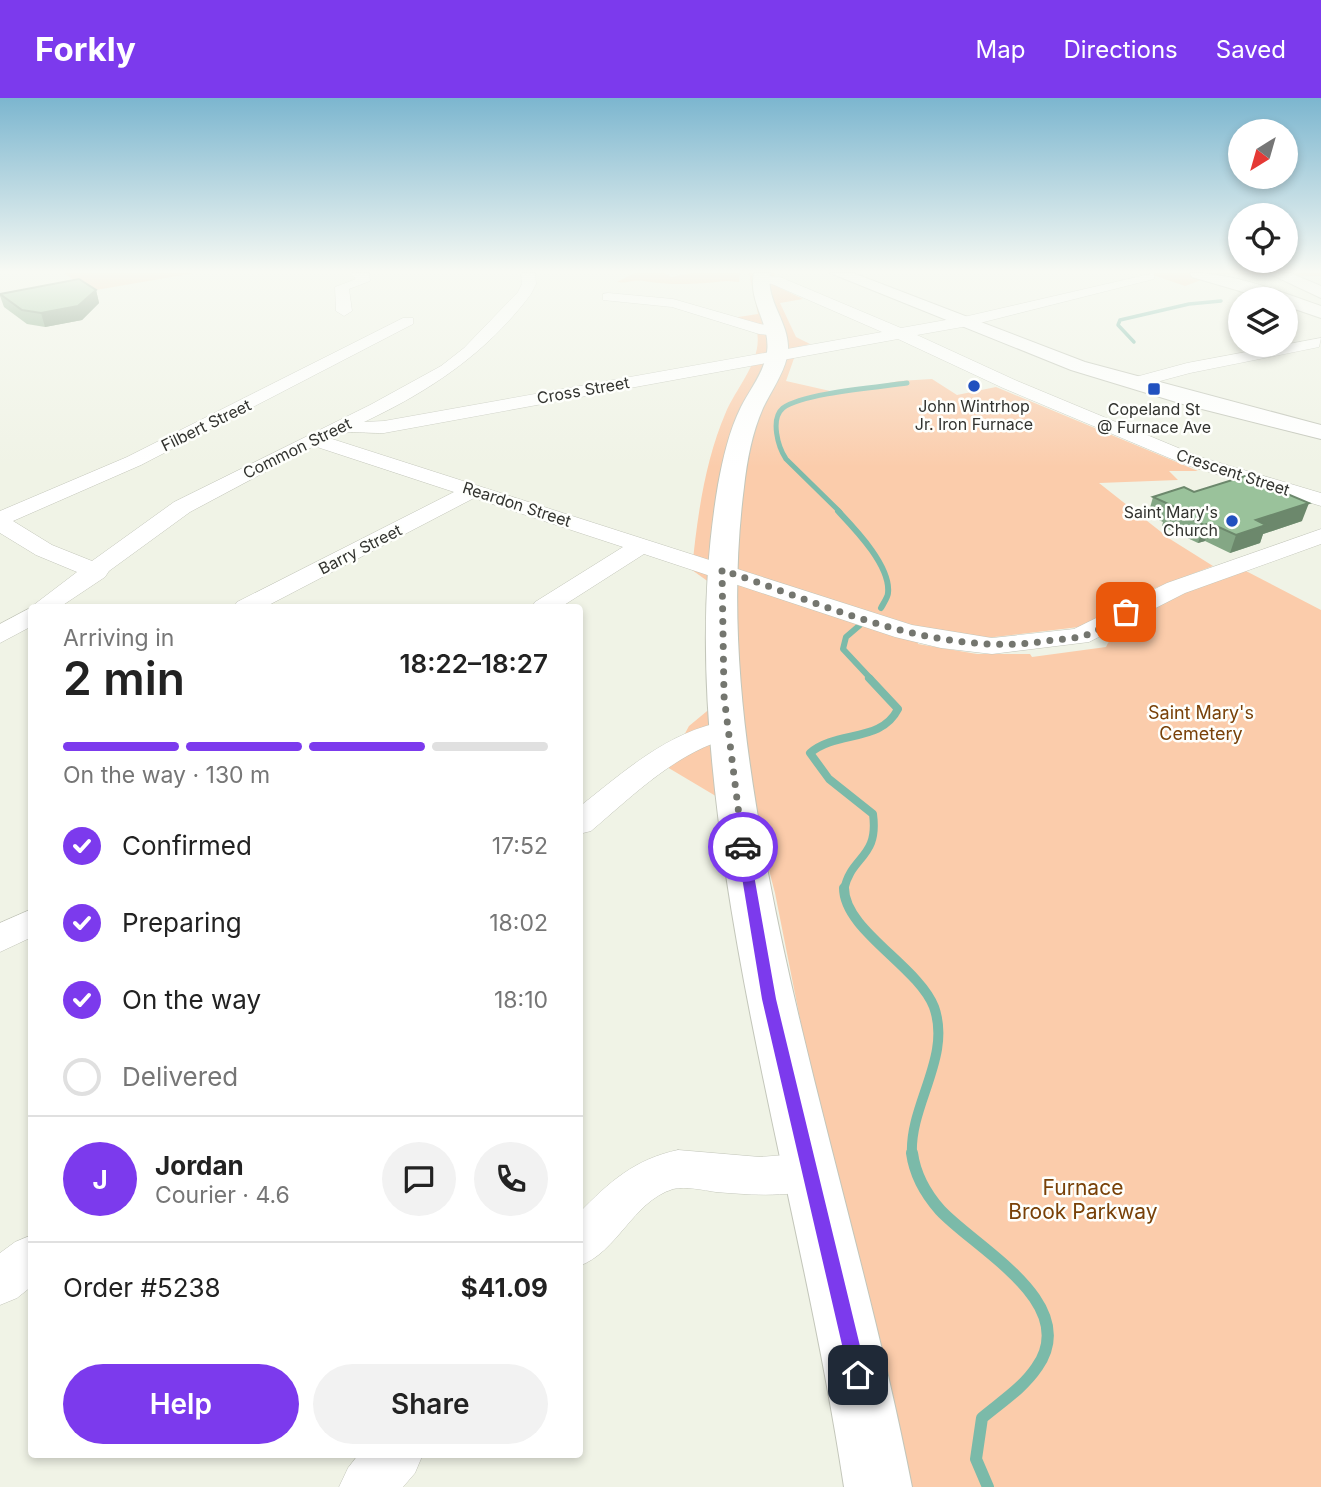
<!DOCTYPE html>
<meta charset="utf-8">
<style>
body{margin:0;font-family:Inter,sans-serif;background:#f2f2f2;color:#222;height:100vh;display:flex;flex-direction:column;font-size:26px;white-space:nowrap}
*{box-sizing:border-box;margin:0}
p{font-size:23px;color:#767676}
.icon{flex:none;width:38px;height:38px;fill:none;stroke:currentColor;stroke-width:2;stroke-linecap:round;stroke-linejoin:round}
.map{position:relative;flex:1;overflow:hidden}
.sheet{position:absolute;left:28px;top:506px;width:555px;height:854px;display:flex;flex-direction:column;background:#fff;border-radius:7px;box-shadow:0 4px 10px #0003}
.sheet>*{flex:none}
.needle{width:46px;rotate:217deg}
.tools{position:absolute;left:1228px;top:21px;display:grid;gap:14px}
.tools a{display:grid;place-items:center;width:70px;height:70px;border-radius:50%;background:#fff;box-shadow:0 4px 10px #0003;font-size:35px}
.pin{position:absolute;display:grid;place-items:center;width:60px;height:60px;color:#fff;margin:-30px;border-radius:14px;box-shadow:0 4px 10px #0006}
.courier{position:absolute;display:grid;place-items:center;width:70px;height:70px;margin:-35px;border:5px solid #7c3aed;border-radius:50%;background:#fff;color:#222;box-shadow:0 2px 9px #0007}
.headline em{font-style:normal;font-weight:600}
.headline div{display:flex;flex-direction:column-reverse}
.headline{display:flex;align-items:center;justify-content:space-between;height:119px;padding:0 35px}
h1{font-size:46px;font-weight:600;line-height:52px}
.bar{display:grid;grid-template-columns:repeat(4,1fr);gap:10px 7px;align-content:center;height:84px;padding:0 35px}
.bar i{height:9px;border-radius:5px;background:#e0e0e0}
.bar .on{background:#7c3aed}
.bar p{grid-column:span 4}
.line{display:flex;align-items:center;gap:18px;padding:0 35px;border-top:2px solid #e0e0e0}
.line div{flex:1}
.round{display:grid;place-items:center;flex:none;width:74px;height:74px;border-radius:37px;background:#f2f2f2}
ol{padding:0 35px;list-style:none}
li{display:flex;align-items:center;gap:21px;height:77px}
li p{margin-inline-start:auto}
li .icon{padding:7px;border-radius:50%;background:#7c3aed;color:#fff;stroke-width:4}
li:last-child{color:#767676}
li i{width:38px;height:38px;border:4px solid #e0e0e0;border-radius:50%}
.button{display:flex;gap:14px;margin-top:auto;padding:14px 35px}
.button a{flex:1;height:80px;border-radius:42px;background:#7c3aed;color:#fff;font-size:28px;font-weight:600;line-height:80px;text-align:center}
.button a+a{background:#f2f2f2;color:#222}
header{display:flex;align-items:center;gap:42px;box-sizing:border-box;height:98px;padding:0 35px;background:#7c3aed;color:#fff}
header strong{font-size:33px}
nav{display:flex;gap:38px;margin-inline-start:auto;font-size:24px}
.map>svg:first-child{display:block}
</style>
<header>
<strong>Forkly</strong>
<nav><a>Map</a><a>Directions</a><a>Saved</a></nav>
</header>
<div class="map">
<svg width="1321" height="1389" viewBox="0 0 1321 1389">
<rect width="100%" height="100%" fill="#f0f3e6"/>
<path fill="#fbccab" d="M64,175H195L90,193Z
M634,175H665L671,179L691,175H740L739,184L727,183C696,186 674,188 644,183C635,181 627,186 617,184Z
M749,175H775L772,186L803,201L780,205L796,239L810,246L798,249L786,283L839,295L899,283L932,281L957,297L996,289L1198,373H1169L1178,382L1099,385L1170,441L1213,468L1129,500L1093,524L1079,529L986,540L917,529L918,546L977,556H1030L1032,559L1106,549C1127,507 1201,489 1244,472L1321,512V1389H893L775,795L756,722L667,669L689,628L718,604L713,487L692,472C697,420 705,362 726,314C737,288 765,260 756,230L732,220L758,216Z
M1147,175H1321V178L1217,176L1185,188Z"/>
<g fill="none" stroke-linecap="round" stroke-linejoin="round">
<path stroke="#7bbaa9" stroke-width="3.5" d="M1134,244L1118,227L1120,222L1189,206L1221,203"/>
<path stroke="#7bbaa9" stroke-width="5" d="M840,414L786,361C778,349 770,321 783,310C803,295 880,289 907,285"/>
<path stroke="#7bbaa9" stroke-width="6" d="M838,413C855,431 891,468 888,495C888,499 883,506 881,510
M860,527L846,539L843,551L871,581"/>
<path stroke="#7bbaa9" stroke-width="8" d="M844,792C851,757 879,761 873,716L829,681L810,655C837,632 881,645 898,611L869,580"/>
<path stroke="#7bbaa9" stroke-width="10" d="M844,790C844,832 918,868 934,909C952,959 909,1007 912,1057"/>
<path stroke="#7bbaa9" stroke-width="12" d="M912,1055C915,1077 925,1095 940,1112C975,1150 1082,1205 1037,1269C1023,1290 1001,1304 982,1320L976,1361L988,1389"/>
<defs>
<path id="minor" d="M351,175H369L370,183L349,191L352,213L344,218L336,213L335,189L356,181Z
M521,175H535L536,186L531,196C487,255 430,293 364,324L384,323L882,234L772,186L755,183V177L780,179L901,230L968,218L1154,175V181L968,228L917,237L1015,282L1200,359L1321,395V408L1186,367L1003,290L898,241L384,335C360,336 352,330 329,340L912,527L992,540L1074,531L1167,485L1321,431V446L1185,495L1089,544L992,556L941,550L895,539L644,456L561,509H532L535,504L623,449L474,400L265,509H234L237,504L454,394L314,348L190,414L109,473L105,479L60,509H31L77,474L36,457L0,435V413L127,359L403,220H413V226L141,367L13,423L52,447L92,463L174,404L370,307L441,268L464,250L518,194L522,186Z
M608,195L673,201L760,226L783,230L785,233L777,238L759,236L672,209L603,202V196Z
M1321,240L1319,249L1190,275L1134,290L1125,285L1128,281L1187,265Z
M32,509V528L0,545V526Z
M726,623L736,626L741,632L736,638C677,653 636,695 591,733L579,736V709C625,673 667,634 726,623Z
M32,811V839L0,854V825Z
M678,1052L760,1059L812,1055L828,1060L834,1074L828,1088C792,1100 753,1097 716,1094C703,1092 686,1088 673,1091C632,1104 618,1154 579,1168V1115C609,1084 635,1061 678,1052Z
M32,1137V1188L17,1200L0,1207V1155L15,1144Z
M359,1356H423L415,1375L403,1389H339L348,1370Z"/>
<path id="major" d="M754,175H770C765,206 794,228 787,259C783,277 771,293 763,310C752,335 747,362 744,389C727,521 744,650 769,780C808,985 872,1184 912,1389H844C813,1183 757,983 726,777C707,647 696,517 718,387C723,360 729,333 741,309C749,293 762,277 766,259C774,229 747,205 754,175Z
M830,175H853L1085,264L1321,327V341L1186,307L1071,272Z
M1190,175C1235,175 1278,193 1321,208V220L1286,208V201H1267L1192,179Z"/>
<path id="highway" d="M1268,175H1290L1321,188V200Z"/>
</defs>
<use href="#minor" stroke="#c3c6ba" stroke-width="1"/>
<use href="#major" stroke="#c3c6ba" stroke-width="2"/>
<use href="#highway" stroke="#c3c6ba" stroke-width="2"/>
<use href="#minor" fill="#fff" fill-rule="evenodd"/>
<use href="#major" fill="#fff" fill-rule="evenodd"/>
<use href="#highway" fill="#fff" fill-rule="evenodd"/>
</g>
<path fill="#84a785" d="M96,192L99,205L82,222L45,229L27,226L4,209L0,198V195Z
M1194,394L1302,423L1263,436L1260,445L1230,455L1205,443L1198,445L1162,428L1163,424L1148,417L1153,399Z"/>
<path fill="#6c886c" d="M96,192L99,205L82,222L45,229L41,215Z
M1309,405L1302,423L1263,436L1260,445L1230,455L1236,437L1256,422Z
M1210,425L1205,443L1198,445L1204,427Z"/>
<path fill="#9ac29b" stroke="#6c886c" stroke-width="2" d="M79,181L96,192L78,208L41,215L22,212L0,196Z
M1245,378L1309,405L1256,422L1266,427L1236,437L1210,425L1204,427L1167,410L1173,408L1153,399L1184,389L1194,394Z"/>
<linearGradient id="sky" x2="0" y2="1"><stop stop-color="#7cb6cf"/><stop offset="0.47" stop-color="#f8faf4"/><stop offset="1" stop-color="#f8faf4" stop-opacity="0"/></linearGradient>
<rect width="1321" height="369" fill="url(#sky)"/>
<path fill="#7c3aed" d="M743,745L749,749L776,901L867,1277L865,1284L858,1286L851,1284L849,1277L762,901L737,749Z"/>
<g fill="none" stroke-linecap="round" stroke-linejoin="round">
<path stroke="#74766f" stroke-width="7" stroke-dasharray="0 12.6" d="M743,749L724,598L722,472C827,507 935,560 1047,543C1061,541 1076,541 1089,536C1102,531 1114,521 1126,514"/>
</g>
<g fill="#2151bf" stroke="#fefffc" stroke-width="2.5">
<circle cx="974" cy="288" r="7"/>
<rect x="1147" y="284" width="14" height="14" rx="3.5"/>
<circle cx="1232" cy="423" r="7"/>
</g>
<g text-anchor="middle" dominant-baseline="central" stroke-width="5" stroke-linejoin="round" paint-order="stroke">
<g font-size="16" fill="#32332f" stroke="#fefffc">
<text transform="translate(583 292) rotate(-10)">Cross Street</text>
<text transform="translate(206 327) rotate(-26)">Filbert Street</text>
<text transform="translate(297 350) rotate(-26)">Common Street</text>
<text transform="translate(1233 374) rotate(18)">Crescent Street</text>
<text transform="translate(517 406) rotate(18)">Reardon Street</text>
<text transform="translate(360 451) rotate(-27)">Barry Street</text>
</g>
<g font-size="16" fill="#32332f" stroke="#fefffc">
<text x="974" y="308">John Wintrhop<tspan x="974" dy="18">Jr. Iron Furnace</tspan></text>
<text x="1154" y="311">Copeland St<tspan x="1154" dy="18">@ Furnace Ave</tspan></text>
<text x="1218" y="414" text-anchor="end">Saint Mary's<tspan x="1218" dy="18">Church</tspan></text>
</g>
<g font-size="18" fill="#794108" stroke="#fefffc">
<text x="1201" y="614">Saint Mary's<tspan x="1201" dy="21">Cemetery</tspan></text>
</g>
<g font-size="21" fill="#794108" stroke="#fefffc">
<text x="1083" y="1089">Furnace<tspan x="1083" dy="24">Brook Parkway</tspan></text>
</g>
</g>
</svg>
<div class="tools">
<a><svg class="needle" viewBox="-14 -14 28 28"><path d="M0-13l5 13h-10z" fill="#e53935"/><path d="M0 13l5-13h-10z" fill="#767676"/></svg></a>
<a><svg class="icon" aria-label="locate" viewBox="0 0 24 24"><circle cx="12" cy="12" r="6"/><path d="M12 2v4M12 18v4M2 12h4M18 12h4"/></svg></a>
<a><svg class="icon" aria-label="layers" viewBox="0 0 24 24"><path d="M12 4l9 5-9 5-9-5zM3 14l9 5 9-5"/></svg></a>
</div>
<div class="pin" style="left:1126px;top:514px;background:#ea580c"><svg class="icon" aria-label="bag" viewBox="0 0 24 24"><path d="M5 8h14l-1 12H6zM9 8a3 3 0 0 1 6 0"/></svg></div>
<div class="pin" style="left:858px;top:1277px;background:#1f2937"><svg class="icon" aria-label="home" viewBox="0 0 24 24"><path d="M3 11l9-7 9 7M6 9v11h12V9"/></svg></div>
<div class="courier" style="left:743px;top:749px"><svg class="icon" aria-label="car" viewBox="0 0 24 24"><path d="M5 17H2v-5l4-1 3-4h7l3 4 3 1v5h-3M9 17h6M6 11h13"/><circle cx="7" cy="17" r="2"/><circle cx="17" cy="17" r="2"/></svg></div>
<section class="sheet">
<div class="headline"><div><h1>2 min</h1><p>Arriving in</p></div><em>18:22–18:27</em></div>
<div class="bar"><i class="on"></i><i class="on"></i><i class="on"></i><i></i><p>On the way · 130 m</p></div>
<ol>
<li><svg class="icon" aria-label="check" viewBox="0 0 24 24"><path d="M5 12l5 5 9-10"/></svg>Confirmed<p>17:52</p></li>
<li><svg class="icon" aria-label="check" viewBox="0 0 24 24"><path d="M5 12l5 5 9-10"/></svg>Preparing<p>18:02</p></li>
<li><svg class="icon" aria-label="check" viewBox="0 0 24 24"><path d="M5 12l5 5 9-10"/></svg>On the way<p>18:10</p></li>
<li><i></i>Delivered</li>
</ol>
<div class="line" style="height:126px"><b class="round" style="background:#7c3aed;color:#fff">J</b><div><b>Jordan</b><p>Courier · 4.6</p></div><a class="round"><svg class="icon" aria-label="chat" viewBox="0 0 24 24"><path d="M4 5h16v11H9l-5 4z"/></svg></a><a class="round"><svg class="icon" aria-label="phone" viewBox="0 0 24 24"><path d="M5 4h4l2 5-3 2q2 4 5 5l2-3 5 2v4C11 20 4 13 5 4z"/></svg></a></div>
<div class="line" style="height:91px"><div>Order #5238</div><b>$41.09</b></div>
<div class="button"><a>Help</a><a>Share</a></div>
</section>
</div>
